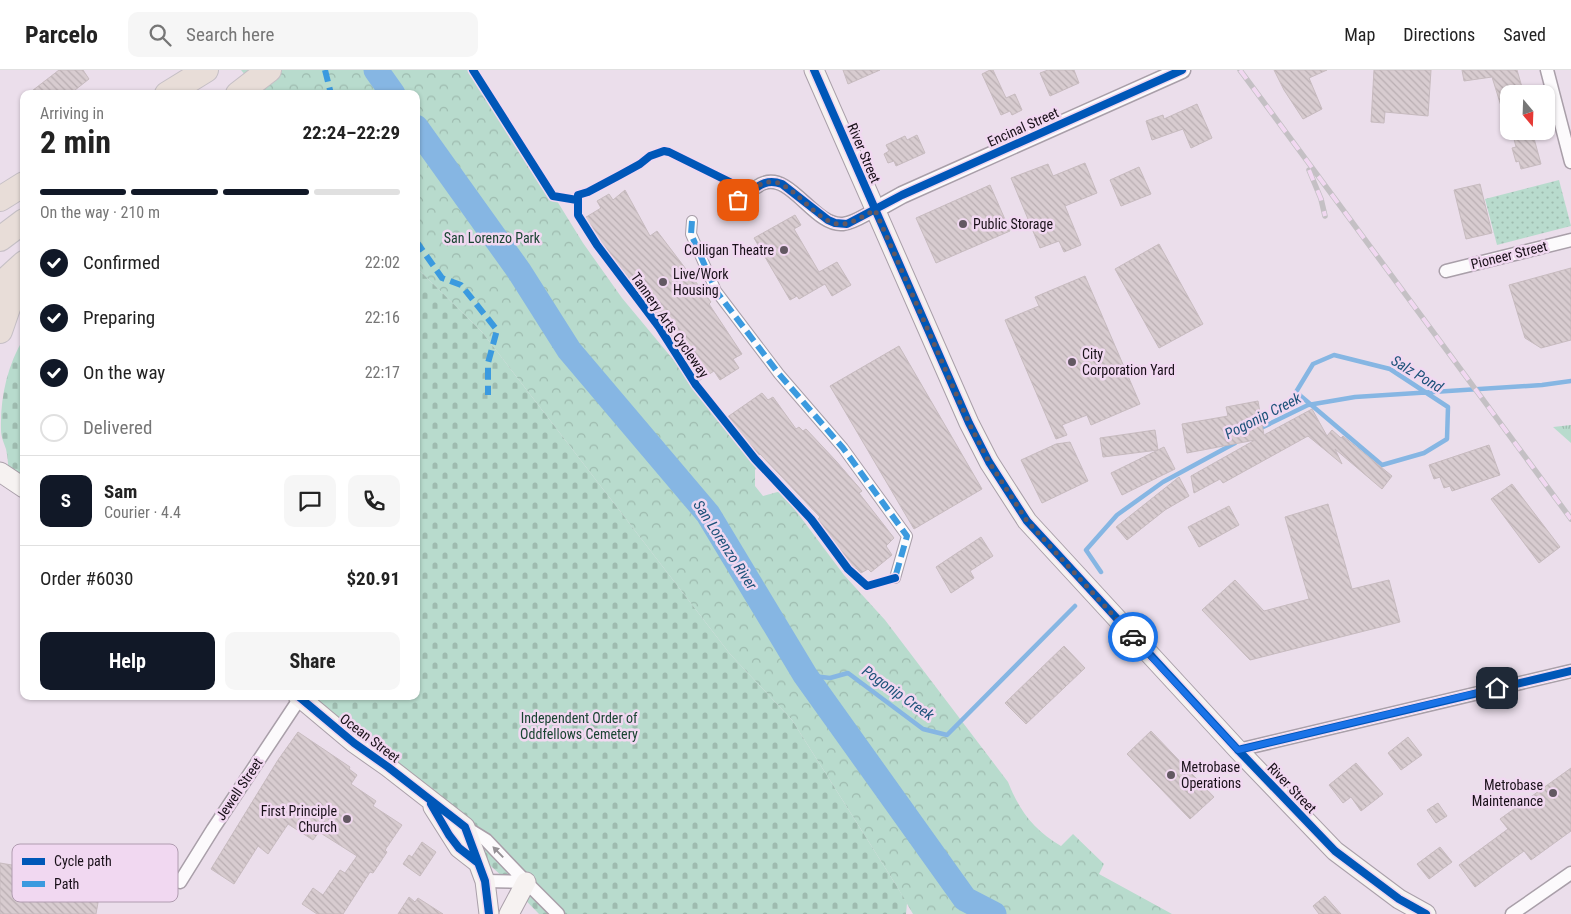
<!DOCTYPE html>
<meta charset="utf-8">
<style>
body{margin:0;font-family:"Roboto Condensed",sans-serif;background:#f6f6f6;color:#222;height:100vh;display:flex;flex-direction:column;font-size:19px;white-space:nowrap}
*{box-sizing:border-box;margin:0}
p{font-size:16px;color:#767676}
.icon{flex:none;width:28px;height:28px;fill:none;stroke:currentColor;stroke-width:2;stroke-linecap:round;stroke-linejoin:round}
.map{position:relative;flex:1;overflow:hidden}
.panel{position:absolute;left:20px;top:20px;width:400px;height:610px;display:flex;flex-direction:column;background:#fff;border-radius:10px;box-shadow:0 1px 4px #0004}
.panel>*{flex:none}
.needle{width:32px;rotate:161deg}
.buttons{position:absolute;left:1500px;top:15px;display:grid;gap:10px}
.buttons a{display:grid;place-items:center;width:55px;height:55px;border-radius:10px;background:#fff;box-shadow:0 1px 4px #0004;font-size:25px}
.pin{position:absolute;display:grid;place-items:center;width:42px;height:42px;color:#fff;margin:-21px;border-radius:10px;box-shadow:0 2px 8px #0006}
.courier{position:absolute;display:grid;place-items:center;width:50px;height:50px;margin:-25px;border:4px solid #1a73e8;border-radius:50%;background:#fff;color:#222;box-shadow:0 1px 6px #0007}
.overview em{font-style:normal;font-weight:700}
.overview div{display:flex;flex-direction:column-reverse}
.overview{display:flex;align-items:center;justify-content:space-between;height:85px;padding:0 20px}
h1{font-size:32px;font-weight:700;line-height:38px}
.bar{display:grid;grid-template-columns:repeat(4,1fr);gap:8px 5px;align-content:center;height:60px;padding:0 20px}
.bar i{height:6px;border-radius:4px;background:#e0e0e0}
.bar .current{background:#111827}
.bar p{grid-column:span 4}
.line{display:flex;align-items:center;gap:12px;padding:0 20px;border-top:1px solid #e0e0e0}
.line div{flex:1}
.round{display:grid;place-items:center;flex:none;width:52px;height:52px;border-radius:10px;background:#f6f6f6}
ol{padding:0 20px;list-style:none}
li{display:flex;align-items:center;gap:15px;height:55px}
li p{margin-inline-start:auto}
li .icon{padding:5px;border-radius:50%;background:#111827;color:#fff;stroke-width:4}
li:last-child{color:#767676}
li i{width:28px;height:28px;border:2px solid #e0e0e0;border-radius:50%}
.button{display:flex;gap:10px;margin-top:auto;padding:10px 20px}
.button a{flex:1;height:58px;border-radius:10px;background:#111827;color:#fff;font-size:20px;font-weight:700;line-height:58px;text-align:center}
.button a+a{background:#f6f6f6;color:#222}
header{display:flex;align-items:center;gap:30px;box-sizing:border-box;height:70px;padding:0 25px;background:#fff;border-bottom:1px solid #e0e0e0}
header strong{font-size:24px}
nav{display:flex;gap:28px;margin-inline-start:auto;font-size:18px}
.search{width:350px;height:45px;background:#f6f6f6;display:flex;align-items:center;gap:12px;box-sizing:border-box;padding:0 18px;border-radius:10px;color:#767676;font-size:19px}
.map>svg:first-child{display:block}
</style>
<header>
<strong>Parcelo</strong>
<div class="search"><svg class="icon" aria-label="search" viewBox="0 0 24 24"><circle cx="10" cy="10" r="6"/><path d="M15 15l6 6"/></svg>Search here</div>
<nav><a>Map</a><a>Directions</a><a>Saved</a></nav>
</header>
<div class="map">
<svg width="1571" height="844" viewBox="0 0 1571 844">
<defs>
<pattern id="grass-tufts" width="24" height="20" patternUnits="userSpaceOnUse" patternTransform="scale(1.25)"><rect width="24" height="20" fill="#b8dbcd"/><path d="M3 7l-1-3M5 7V3M7 7l1-3M15 17l-1-3M17 17v-4M19 17l1-3" fill="none" stroke="#9ebbaf"/></pattern>
<pattern id="forest-crowns" width="20" height="18" patternUnits="userSpaceOnUse" patternTransform="scale(1.25)"><rect width="20" height="18" fill="#b8dbcd"/><path d="M2 6a3 3 0 1 1 6 0M12 15a3 3 0 1 1 6 0" fill="none" stroke="#9ebbaf"/></pattern>
<pattern id="cemetery-stones" width="16" height="16" patternUnits="userSpaceOnUse" patternTransform="scale(1.25)"><rect width="16" height="16" fill="#b8dbcd"/><path d="M2 7V4a2 2 0 0 1 4 0v3zM10 15v-3a2 2 0 0 1 4 0v3z" fill="#9ebbaf"/></pattern>
<pattern id="garden-dots" width="8" height="8" patternUnits="userSpaceOnUse" patternTransform="scale(1.25)"><rect width="8" height="8" fill="#b8dbcd"/><path d="M2 2h.1M6 6h.1" fill="none" stroke="#9ebbaf" stroke-width="1.8" stroke-linecap="round"/></pattern>
<pattern id="building-back-hatch" width="6" height="6" patternUnits="userSpaceOnUse" patternTransform="scale(1.25)"><rect width="6" height="6" fill="#d8ccd0"/><path d="M-1 5l2 2M0 0l6 6M5-1l2 2" fill="none" stroke="#b9aeb2"/></pattern>
</defs>
<rect width="100%" height="100%" fill="#ebdeeb"/>
<path fill="url(#grass-tufts)" d="M1571,355V373L1553,357Z"/>
<path fill="url(#forest-crowns)" d="M241,0H476L583,173L622,228L760,394L755,400V416L763,426L781,421L844,505L885,550L1008,712C1020,742 1034,760 1061,776L1073,764L1104,794L1099,804L1172,844H913L896,815L792,650L730,584L482,262L416,197V24H261Z"/>
<path fill="url(#cemetery-stones)" d="M416,197L482,262L730,584L792,650L896,815L907,833L906,844H539L503,807L301,626H416Z
M24,268V417L9,406C8,397 8,387 6,379C4,373 1,367 1,360C0,329 7,295 24,268Z"/>
<path fill="url(#garden-dots)" d="M1559,110L1571,156L1497,175L1485,129Z"/>
<g fill="none" stroke-linecap="round" stroke-linejoin="round">
<path stroke="#86b6e3" stroke-width="4.5" d="M1334,285L1390,299L1448,337L1447,369L1424,383L1382,395L1296,322L1313,294Z
M1259,359L1308,335L1355,327L1542,315L1571,311
M1101,502L1086,480L1117,445L1163,412L1235,373
M805,605L830,608L848,603L923,659L947,665L1075,536"/>
<path stroke="#86b6e3" stroke-width="25" d="M376,0L393,24
M416,57L519,201L569,280L708,444L805,605L965,829L994,844"/>
</g>
<path fill="url(#building-back-hatch)" stroke="#c7bbbf" d="M59,0H83L89,9L70,24H28Z
M843,0H880L848,14Z
M990,0H993L1006,28L1015,24L1022,40L1012,45L1010,41L1001,45L982,4Z
M1048,0H1074L1079,13L1050,26L1040,3Z
M1274,0H1327L1309,8L1322,39L1303,49L1284,20Z
M1374,0H1431L1428,46L1385,42L1384,53L1371,52Z
M1462,0H1517L1524,24H1509V52H1506L1492,7L1464,11Z
M1197,34L1212,68L1191,78L1183,59L1152,70L1146,51L1163,45L1164,49Z
M1512,61H1532L1541,94L1521,99L1519,91L1516,92L1512,78L1516,77Z
M917,65L925,83L896,96L894,91L888,93L884,84L889,81L886,75L905,66L907,70Z
M1085,93L1097,123L1065,136L1081,175L1064,182L1059,171L1040,178L1011,108L1048,94L1053,106Z
M1139,97L1151,124L1121,136L1110,110Z
M1480,114L1492,163L1466,169L1454,120Z
M990,115L1010,161L936,193L916,148Z
M625,120L650,166L657,161L711,232L709,234L742,284L733,289L739,298L720,310L714,301L697,312L664,261L667,259L614,189L611,191L583,149L601,138L597,131L609,124L613,130Z
M795,145L801,155L794,159L819,202L837,192L851,215L832,226L825,214L799,229L797,226L790,230L754,168Z
M1159,174L1203,254L1159,278L1115,199Z
M1571,198V270L1541,278L1525,268L1509,215Z
M1085,206L1140,334L1091,355L1087,345L1062,355L1067,365L1056,369L1005,250L1039,236L1035,227Z
M899,276L982,419L914,459L830,316Z
M762,323L768,330L773,327L796,359L799,357L803,361L806,359L836,391L862,421L859,423L894,468L886,476L892,485L871,502L868,499L861,503L856,498L852,500L816,452L820,447L760,384L756,388L726,348Z
M1258,331L1264,365L1312,339L1327,366L1332,360L1341,368L1343,366L1392,406L1382,419L1335,379L1342,394L1308,366L1223,413L1220,409L1194,423L1191,406L1255,370L1187,383L1182,354L1228,346L1226,337Z
M1155,360L1158,380L1103,387L1100,368Z
M1070,372L1088,411L1042,433L1021,390L1056,374Z
M1489,375L1500,405L1452,421L1450,416L1444,418L1440,407L1434,409L1429,395Z
M1164,377L1175,399L1122,425L1111,403Z
M1179,407L1189,426L1165,440L1127,470L1116,457Z
M1512,414L1560,477L1539,493L1491,429Z
M1328,434L1352,519L1389,510L1400,552L1250,590L1202,540L1235,510L1264,541L1309,529L1285,447Z
M1229,436L1239,455L1199,477L1188,457Z
M981,467L993,486L970,501L974,508L951,523L936,497Z
M1064,576L1085,598L1026,654L1005,633Z
M1151,661L1214,727L1190,749L1127,684Z
M298,662L350,697L349,699L357,705L351,714L376,731L373,736L402,755L385,780L387,782L373,803L370,802L343,844H317L302,834L313,818L323,825L340,800L345,803L357,786L319,762L313,770L288,754L268,784L258,776L234,814L211,799L278,690Z
M1408,667L1422,685L1401,700L1388,683Z
M1356,693L1383,724L1361,741L1351,727L1343,733L1329,715Z
M1571,698V761L1531,790L1524,781L1475,817L1459,795L1508,759L1500,749Z
M1438,733L1447,746L1436,753L1427,740Z
M422,772L436,782L420,806L403,794L409,785L412,787Z
M1440,777L1452,792L1429,809L1417,794Z
M0,793L71,805L72,802L90,805V808L102,810L96,844H0Z
M1325,826L1341,844H1319L1313,836Z
M409,827L415,832L418,828L443,844H398Z"/>
<g fill="none" stroke-linecap="round" stroke-linejoin="round">
<defs>
<path id="pedestrian" d="M692,151L691,164L716,221L779,304L843,378L907,466L895,508"/>
<path id="minor" d="M1547,0L1571,92
M738,130C746,125 755,116 764,113C791,103 815,157 843,154C854,153 866,144 875,140
M1446,201L1571,170
M1238,680L1571,601
M465,757L486,770L526,812L558,844
M485,811L526,812
M180,812L213,759L300,628
M1512,844L1571,803"/>
<path id="tertiary" d="M875,140L902,125L1182,0"/>
<path id="secondary" d="M814,0L969,353L989,392L1027,451L1238,680L1335,781L1399,829L1426,844
M0,402L24,418
M298,626L354,673L388,697L465,757L485,811L489,844
M433,737L459,778L477,792
M509,844L526,812"/>
<path id="motorway" d="M167,24L206,0
M238,24L269,0
M0,129L24,114
M0,169L24,151
M0,215L24,193
M0,261L9,235L24,213"/>
</defs>
<use href="#pedestrian" stroke="#a99fa9" stroke-width="12"/>
<use href="#minor" stroke="#a99fa9" stroke-width="15"/>
<use href="#tertiary" stroke="#a99fa9" stroke-width="19"/>
<use href="#secondary" stroke="#a99fa9" stroke-width="21"/>
<use href="#motorway" stroke="#c5bfc5" stroke-width="26"/>
<use href="#pedestrian" stroke="#fcfafc" stroke-width="10"/>
<use href="#minor" stroke="#fcfafc" stroke-width="12"/>
<use href="#tertiary" stroke="#fcfafc" stroke-width="16"/>
<use href="#secondary" stroke="#f6f2f1" stroke-width="19"/>
<use href="#motorway" stroke="#e8ddd8" stroke-width="24"/>
<defs>
<path id="rail" d="M1240,0L1571,449
M1309,100L1321,129L1325,146"/>
</defs>
<use href="#rail" stroke="#c4c0c4" stroke-width="5.5"/>
<use href="#rail" stroke="#f1d8f1" stroke-width="4" stroke-dasharray="11" stroke-linecap="butt"/>
<path stroke="#3b9adf" stroke-width="6" stroke-dasharray="12 6" stroke-linecap="butt" d="M325,0L331,24
M692,151L691,164L716,221L779,304L843,378L907,466L895,508
M416,171L442,208L461,215L497,260L488,293V325"/>
<defs>
<path id="cycleway" d="M473,0L553,126L577,130
M814,0L969,353L989,392L1027,451L1238,680L1335,781L1399,829L1426,844
M895,508L867,516L848,499L811,449L755,389L696,315L659,257L597,175L578,145V125L588,122L620,105L640,94L650,86L664,81L669,82L750,122C761,114 768,109 782,114L828,150L835,153L847,154L902,125L1182,0
M298,626L354,673L388,697L465,757L485,811L489,844
M1238,680L1571,601
M431,734L449,765L459,778L477,792"/>
</defs>
<use href="#cycleway" stroke="#f1d8f1" stroke-width="11"/>
<use href="#cycleway" stroke="#0057b8" stroke-width="8"/>
</g>
<defs><path id="oneway-solid" d="M-6-.8H1V-3.2L6.5 0L1 3.2V.8H-6Z" transform="scale(1.25)"/></defs>
<use fill="#969196" href="#oneway-solid" transform="translate(498 782) rotate(-134)"/>
<g fill="none" stroke-linecap="round" stroke-linejoin="round">
<path stroke="#625862" stroke-width="5" stroke-dasharray="0 9" d="M738,130C746,125 755,116 764,113C791,103 815,157 843,154C854,153 866,144 875,140L969,353L989,392L1027,451L1133,567"/>
<path stroke="#1a73e8" stroke-width="6" d="M1133,567L1238,680L1497,618"/>
</g>
<g fill="#625862" stroke="#f1d8f1" stroke-width="2">
<circle cx="963" cy="154" r="5"/>
<circle cx="784" cy="180" r="5"/>
<circle cx="663" cy="212" r="5"/>
<circle cx="1072" cy="292" r="5"/>
<circle cx="1171" cy="705" r="5"/>
<circle cx="1553" cy="723" r="5"/>
<circle cx="347" cy="749" r="5"/>
</g>
<g text-anchor="middle" dominant-baseline="central" stroke-width="5" stroke-linejoin="round" paint-order="stroke">
<g font-size="14" fill="#191019" stroke="#f1d8f1">
<text transform="translate(1023 57) rotate(-24)">Encinal Street</text>
<text transform="translate(864 83) rotate(67)">River Street</text>
<text transform="translate(1509 185) rotate(-14)">Pioneer Street</text>
<text transform="translate(670 255) rotate(55)">Tannery Arts Cycleway</text>
<text transform="translate(370 668) rotate(37)">Ocean Street</text>
<text transform="translate(1292 718) rotate(46)">River Street</text>
<text transform="translate(239 719) rotate(-56)">Jewell Street</text>
</g>
<g font-size="14" fill="#191019" stroke="#f1d8f1" text-anchor="start">
<text x="973" y="154">Public Storage</text>
<text x="774" y="180" text-anchor="end">Colligan Theatre</text>
<text x="673" y="204">Live/Work<tspan x="673" dy="16">Housing</tspan></text>
<text x="1082" y="284">City<tspan x="1082" dy="16">Corporation Yard</tspan></text>
<text x="1181" y="697">Metrobase<tspan x="1181" dy="16">Operations</tspan></text>
<text x="1543" y="715" text-anchor="end">Metrobase<tspan x="1543" dy="16">Maintenance</tspan></text>
<text x="337" y="741" text-anchor="end">First Principle<tspan x="337" dy="16">Church</tspan></text>
</g>
<g font-size="14" fill="#1a4432" stroke="#f1d8f1">
<text x="492" y="168">San Lorenzo Park</text>
<text x="579" y="648">Independent Order of<tspan x="579" dy="16">Oddfellows Cemetery</tspan></text>
</g>
<g font-size="15" font-style="italic" fill="#1d527a" stroke="#f1d8f1">
<text transform="translate(1417 304) rotate(31)">Salz Pond</text>
<text transform="translate(1263 346) rotate(-27)">Pogonip Creek</text>
<text transform="translate(725 475) rotate(57)">San Lorenzo River</text>
<text transform="translate(898 623) rotate(35)">Pogonip Creek</text>
</g>
</g>
<rect x="12" y="774" width="166" height="58" rx="8" fill="#f1d8f1" stroke="#b09cb0" stroke-width="1"/>
<rect x="22" y="788" width="23" height="7" fill="#0057b8"/>
<rect x="22" y="811" width="23" height="6" fill="#3b9adf"/>
<g font-size="14" fill="#191019">
<text x="54" y="796">Cycle path</text>
<text x="54" y="819">Path</text>
</g>
</svg>
<div class="buttons">
<a><svg class="needle" viewBox="-14 -14 28 28"><path d="M0-13l5 13h-10z" fill="#e53935"/><path d="M0 13l5-13h-10z" fill="#767676"/></svg></a>
</div>
<div class="pin" style="left:738px;top:130px;background:#ea580c"><svg class="icon" aria-label="bag" viewBox="0 0 24 24"><path d="M5 8h14l-1 12H6zM9 8a3 3 0 0 1 6 0"/></svg></div>
<div class="pin" style="left:1497px;top:618px;background:#1f2937"><svg class="icon" aria-label="home" viewBox="0 0 24 24"><path d="M3 11l9-7 9 7M6 9v11h12V9"/></svg></div>
<div class="courier" style="left:1133px;top:567px"><svg class="icon" aria-label="car" viewBox="0 0 24 24"><path d="M5 17H2v-5l4-1 3-4h7l3 4 3 1v5h-3M9 17h6M6 11h13"/><circle cx="7" cy="17" r="2"/><circle cx="17" cy="17" r="2"/></svg></div>
<section class="panel">
<div class="overview"><div><h1>2 min</h1><p>Arriving in</p></div><em>22:24–22:29</em></div>
<div class="bar"><i class="current"></i><i class="current"></i><i class="current"></i><i></i><p>On the way · 210 m</p></div>
<ol>
<li><svg class="icon" aria-label="check" viewBox="0 0 24 24"><path d="M5 12l5 5 9-10"/></svg>Confirmed<p>22:02</p></li>
<li><svg class="icon" aria-label="check" viewBox="0 0 24 24"><path d="M5 12l5 5 9-10"/></svg>Preparing<p>22:16</p></li>
<li><svg class="icon" aria-label="check" viewBox="0 0 24 24"><path d="M5 12l5 5 9-10"/></svg>On the way<p>22:17</p></li>
<li><i></i>Delivered</li>
</ol>
<div class="line" style="height:90px"><b class="round" style="background:#111827;color:#fff">S</b><div><b>Sam</b><p>Courier · 4.4</p></div><a class="round"><svg class="icon" aria-label="chat" viewBox="0 0 24 24"><path d="M4 5h16v11H9l-5 4z"/></svg></a><a class="round"><svg class="icon" aria-label="phone" viewBox="0 0 24 24"><path d="M5 4h4l2 5-3 2q2 4 5 5l2-3 5 2v4C11 20 4 13 5 4z"/></svg></a></div>
<div class="line" style="height:65px"><div>Order #6030</div><b>$20.91</b></div>
<div class="button"><a>Help</a><a>Share</a></div>
</section>
</div>
